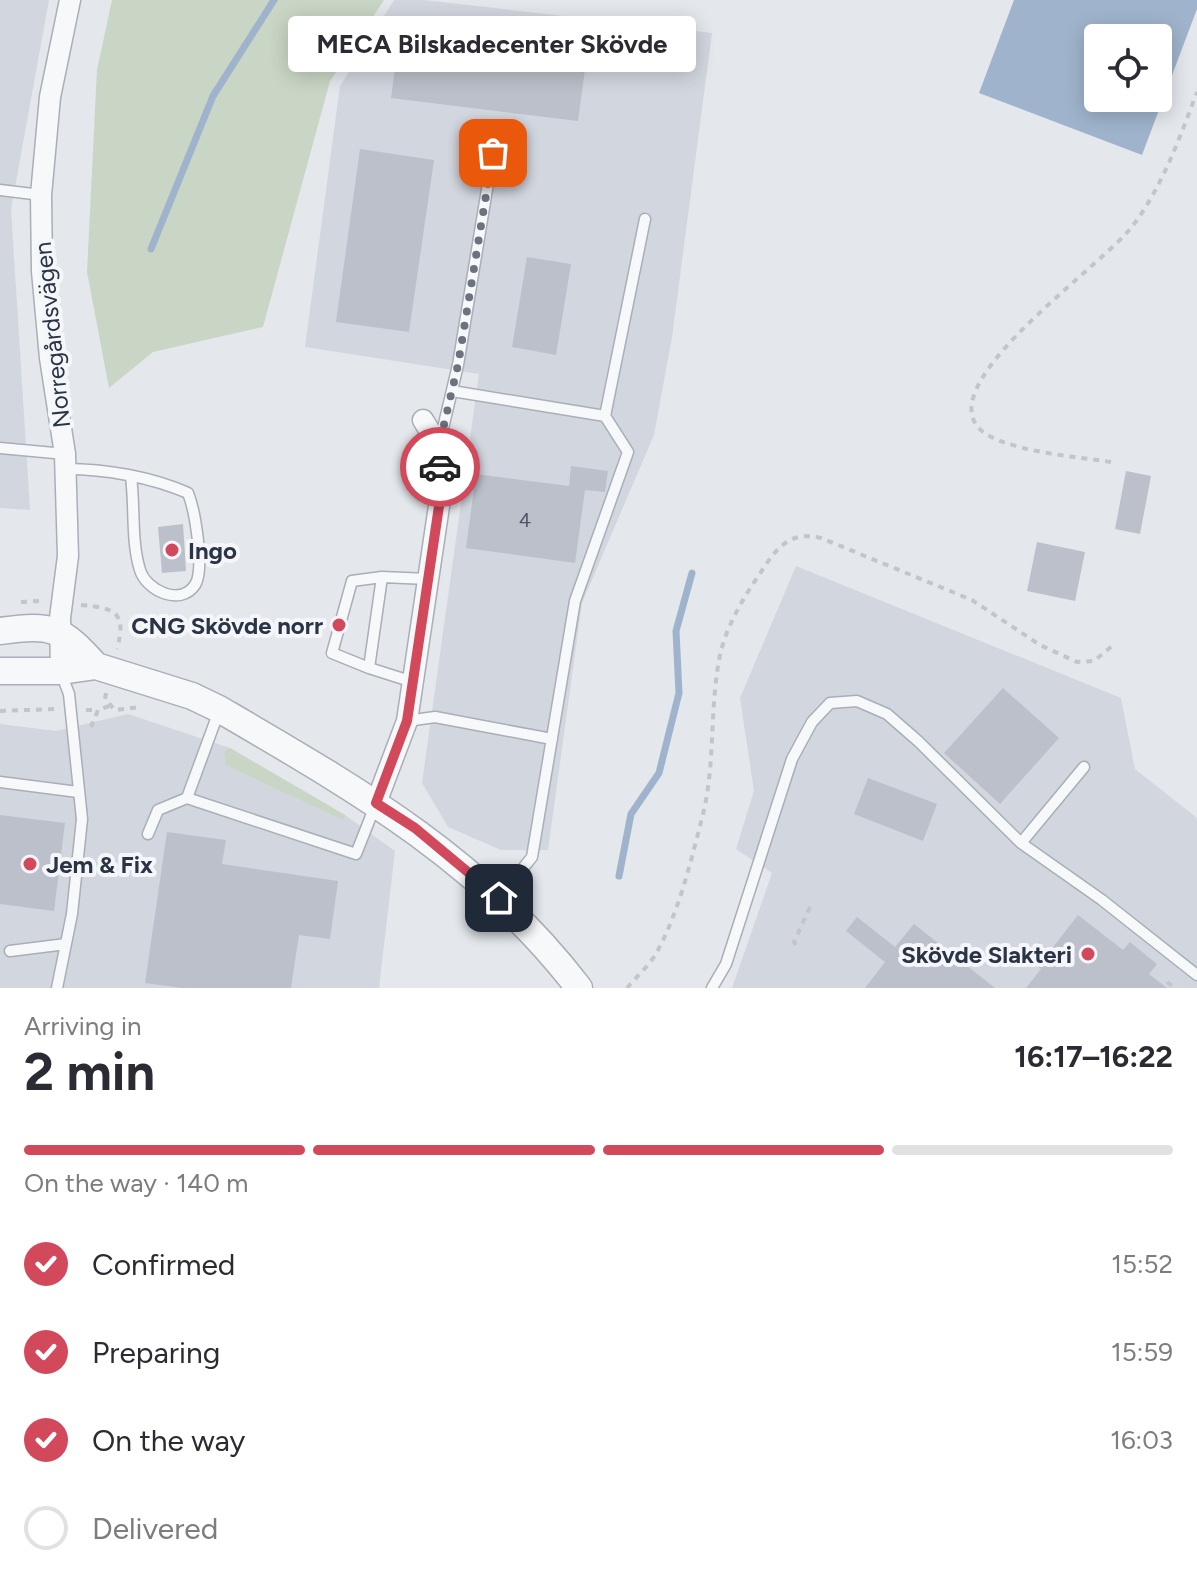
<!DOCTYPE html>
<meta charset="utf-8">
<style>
body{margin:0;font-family:Figtree,sans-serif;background:#f2f2f3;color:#2b2b33;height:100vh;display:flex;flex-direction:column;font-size:30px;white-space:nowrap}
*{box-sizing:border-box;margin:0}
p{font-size:26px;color:#7c7c81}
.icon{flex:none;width:44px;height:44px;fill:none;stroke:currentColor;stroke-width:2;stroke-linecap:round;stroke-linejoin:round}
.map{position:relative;height:988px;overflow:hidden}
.details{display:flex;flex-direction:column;background:#fff;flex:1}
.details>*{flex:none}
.tools{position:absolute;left:1084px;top:24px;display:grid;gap:16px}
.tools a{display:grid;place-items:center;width:88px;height:88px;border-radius:8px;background:#fff;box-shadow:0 4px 20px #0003;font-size:40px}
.pin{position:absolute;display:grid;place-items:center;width:68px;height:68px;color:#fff;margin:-34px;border-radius:16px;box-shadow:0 4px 12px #0006}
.courier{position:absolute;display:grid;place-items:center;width:80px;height:80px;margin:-40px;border:6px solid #d1495b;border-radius:50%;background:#fff;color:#222;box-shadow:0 2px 10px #0007}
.bubble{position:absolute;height:56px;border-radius:8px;background:#fff;box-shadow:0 4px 20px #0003;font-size:26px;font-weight:700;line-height:56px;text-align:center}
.headline em{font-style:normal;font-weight:700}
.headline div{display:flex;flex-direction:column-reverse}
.headline{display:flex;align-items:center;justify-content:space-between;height:136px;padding:0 24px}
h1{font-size:52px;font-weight:700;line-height:60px}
.bar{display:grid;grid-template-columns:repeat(4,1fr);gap:12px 8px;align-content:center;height:96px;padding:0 24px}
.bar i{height:10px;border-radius:6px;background:#e1e1e2}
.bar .on{background:#d1495b}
.bar p{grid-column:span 4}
ol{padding:0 24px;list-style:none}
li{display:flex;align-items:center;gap:24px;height:88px}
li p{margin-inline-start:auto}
li .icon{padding:8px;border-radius:50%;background:#d1495b;color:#fff;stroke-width:4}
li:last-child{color:#7c7c81}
li i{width:44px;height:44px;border:4px solid #e1e1e2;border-radius:50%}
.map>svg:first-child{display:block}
</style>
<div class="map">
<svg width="1197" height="988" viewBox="0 0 1197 988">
<rect width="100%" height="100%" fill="#e4e7ec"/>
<path fill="#d2d6de" d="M0,0H49L11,209L30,510L0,508Z
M394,0H424L712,33L672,337L654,435L582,603L548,850H501L448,827L422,783L479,374L305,347L340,86Z
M796,566L1121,698L1135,769L1197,818V988H732L772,873L736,849L754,791L740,698Z
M128,714L230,748L345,815L395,851L379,988H0V724L56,731Z"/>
<path fill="#c9d6c5" d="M112,0H384L330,81L263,327L153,352L109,388L87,272L97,70Z
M230,748L345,815L343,820L226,765L224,752Z"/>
<path fill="#9fb4cc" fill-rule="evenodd" d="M1014,0H1197V9L1142,155L979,93ZM1098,38H1158V98H1098Z"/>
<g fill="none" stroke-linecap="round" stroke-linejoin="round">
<path stroke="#9fb4cc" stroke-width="7" d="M151,249L213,96L274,0
M619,876L631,814L659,773L679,693L676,631L692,573"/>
</g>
<path fill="#bbc0ca" d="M402,17L589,40L578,121L391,98Z
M360,149L434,160L409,332L336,322Z
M527,257L571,264L556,355L512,347Z
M571,466L608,471L605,492L585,490L575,563L466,548L476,474L569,486Z
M1126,471L1151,476L1140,534L1115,529Z
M183,524L186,571L162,573L158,527Z
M1037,542L1085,552L1075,601L1027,591Z
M1003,688L1059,738L1000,804L944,753Z
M868,778L937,804L923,841L854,814Z
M0,815L65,823L54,911L0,904Z
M167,832L226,840L222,864L338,881L330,939L299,935L291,988H182L145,983Z
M1078,915L1123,950L1130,942L1157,964L1149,974L1167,988H1026L1041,969L1027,958L1039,942L1050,951Z
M857,917L895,947L914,924L995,988H865L885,962L846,931Z"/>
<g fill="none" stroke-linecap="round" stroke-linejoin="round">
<defs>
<path id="service" d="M0,190L41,195
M452,391L605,416L645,219
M439,445L458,365L493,153
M0,448L65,454
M66,469C106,469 151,477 188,493C195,511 205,569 195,585C180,607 146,590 140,570C131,542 135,506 131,477
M369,668L332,653L352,581L382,577
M413,682L369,668L382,577L428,579
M407,721L435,717L552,739
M0,782L78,792
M187,798L356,854L375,806
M148,834L158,810L187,798L219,711
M1021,843L1084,767
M499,898L532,857L575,601L628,452L605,416
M10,951L66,944
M57,988L72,914L82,819L69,694L61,673
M712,988L726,964L792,759L812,722L830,703L857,701L887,714L918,741L1021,843L1102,900L1197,975"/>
<path id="minor" d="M61,671L60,618L68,556L65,454L50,358L42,271L41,195L50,97L70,0
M376,803L407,721L442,486L439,446L423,420"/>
<path id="tertiary" d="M0,631C52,624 61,627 96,666
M0,671H61L96,666L192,696L219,709C356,789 481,860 579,988"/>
</defs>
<use href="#service" stroke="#a9aeb7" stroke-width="13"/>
<use href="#minor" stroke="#a9aeb7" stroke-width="23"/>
<use href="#tertiary" stroke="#a9aeb7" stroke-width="29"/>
<path stroke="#c2c5cb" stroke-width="4" stroke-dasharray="6 6" stroke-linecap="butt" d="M1111,462C1080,457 996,451 977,426C939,376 1108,262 1134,224C1163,185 1180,137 1197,92
M21,602L40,601
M81,605C115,608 127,612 117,649
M106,693L105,699L115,710L141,707
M86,710H98
M0,711L54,709
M91,727L98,710L109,706
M796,945L794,942L811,905
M1167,982L1175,988
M627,988C637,976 651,964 658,950C679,911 691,861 702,818C716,765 709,709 720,655C727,624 745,595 763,569C778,545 793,531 821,538L972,600L1040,645L1077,662L1094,661L1112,646"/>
<use href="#service" stroke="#f7f8fa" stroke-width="10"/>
<use href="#minor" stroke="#f7f8fa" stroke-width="20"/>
<use href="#tertiary" stroke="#f7f8fa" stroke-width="26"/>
</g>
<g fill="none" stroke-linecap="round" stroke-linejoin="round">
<path stroke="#6c737f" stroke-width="8" stroke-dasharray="0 14.4" d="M440,467L439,446L458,365L493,153"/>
<path stroke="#d1495b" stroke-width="10" d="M440,467L442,486L407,721L376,803L415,828L499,898"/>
</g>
<g fill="#d1495b" stroke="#f4f6f9" stroke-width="3">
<circle cx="172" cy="550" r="8"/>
<circle cx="339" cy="625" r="8"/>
<circle cx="30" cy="864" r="8"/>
<circle cx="1088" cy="954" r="8"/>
</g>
<g text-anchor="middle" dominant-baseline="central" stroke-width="8" stroke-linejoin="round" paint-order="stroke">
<g font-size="20" fill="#4f5766">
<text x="525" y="520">4</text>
</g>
<g font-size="24" fill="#2b3445" stroke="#f4f6f9">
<text transform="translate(52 335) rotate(-96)">Norregårdsvägen</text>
</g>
<g font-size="24" font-weight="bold" fill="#2b3445" stroke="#f4f6f9" text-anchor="start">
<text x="188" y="550">Ingo</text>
<text x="323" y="625" text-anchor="end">CNG Skövde norr</text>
<text x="46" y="864">Jem &amp; Fix</text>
<text x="1072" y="954" text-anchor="end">Skövde Slakteri</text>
</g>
</g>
</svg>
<div class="tools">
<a><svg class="icon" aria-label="locate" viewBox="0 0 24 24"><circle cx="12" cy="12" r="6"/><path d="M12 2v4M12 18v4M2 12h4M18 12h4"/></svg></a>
</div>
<div class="pin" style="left:493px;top:153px;background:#ea580c"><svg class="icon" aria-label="bag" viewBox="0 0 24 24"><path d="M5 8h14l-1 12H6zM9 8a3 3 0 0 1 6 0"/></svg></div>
<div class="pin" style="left:499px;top:898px;background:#1f2937"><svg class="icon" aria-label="home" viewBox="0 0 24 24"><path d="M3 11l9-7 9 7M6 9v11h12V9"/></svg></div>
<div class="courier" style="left:440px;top:467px"><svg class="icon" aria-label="car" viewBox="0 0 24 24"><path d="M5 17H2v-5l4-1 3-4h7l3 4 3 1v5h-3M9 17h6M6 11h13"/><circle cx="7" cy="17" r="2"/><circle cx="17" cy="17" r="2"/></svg></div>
<div class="bubble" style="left:288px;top:16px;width:408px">MECA Bilskadecenter Skövde</div>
</div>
<section class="details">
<div class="headline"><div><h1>2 min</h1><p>Arriving in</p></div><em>16:17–16:22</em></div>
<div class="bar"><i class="on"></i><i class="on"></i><i class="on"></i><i></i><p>On the way · 140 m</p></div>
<ol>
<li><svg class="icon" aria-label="check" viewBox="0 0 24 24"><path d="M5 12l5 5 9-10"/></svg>Confirmed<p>15:52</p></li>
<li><svg class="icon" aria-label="check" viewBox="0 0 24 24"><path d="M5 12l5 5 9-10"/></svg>Preparing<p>15:59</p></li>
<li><svg class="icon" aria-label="check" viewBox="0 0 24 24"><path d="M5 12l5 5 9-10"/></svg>On the way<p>16:03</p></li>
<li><i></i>Delivered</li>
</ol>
</section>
